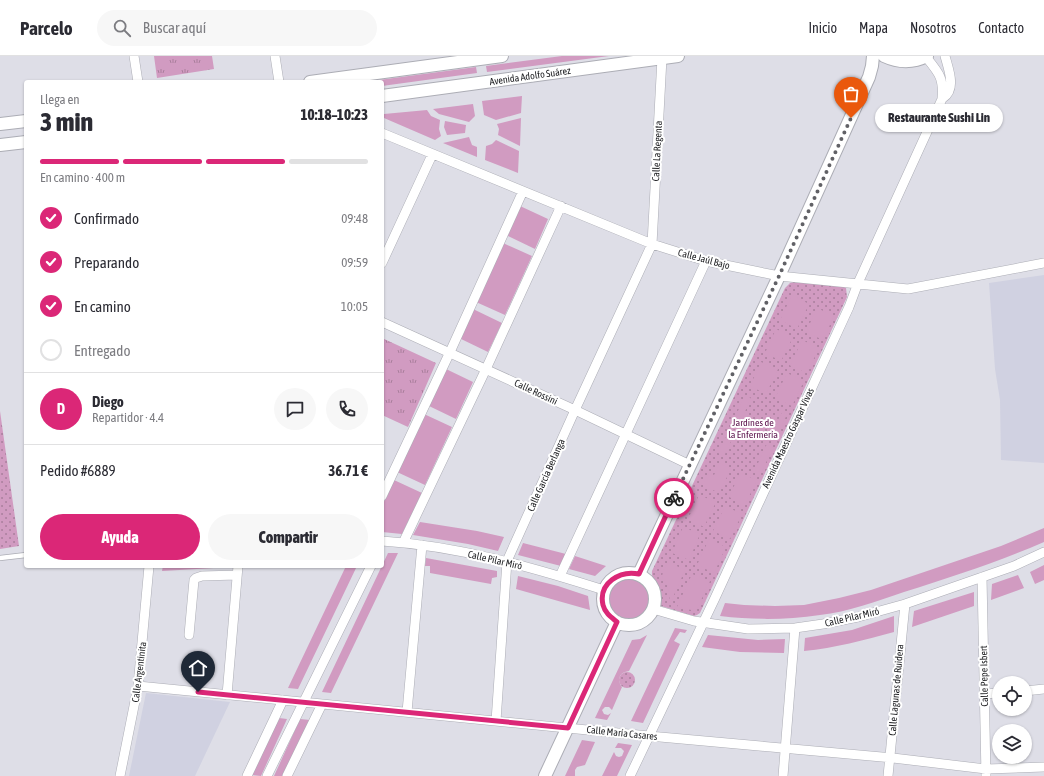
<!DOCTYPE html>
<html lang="es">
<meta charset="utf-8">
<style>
body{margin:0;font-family:"Asap Condensed",sans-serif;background:#f7f7f7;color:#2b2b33;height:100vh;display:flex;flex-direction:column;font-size:15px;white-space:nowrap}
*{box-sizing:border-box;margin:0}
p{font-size:13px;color:#7c7c81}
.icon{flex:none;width:22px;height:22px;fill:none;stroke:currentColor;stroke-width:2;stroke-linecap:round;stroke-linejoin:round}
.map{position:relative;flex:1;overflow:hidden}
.side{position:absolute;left:24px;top:24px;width:360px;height:488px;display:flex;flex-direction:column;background:#fff;border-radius:4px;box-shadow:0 1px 3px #0004}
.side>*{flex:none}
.tools{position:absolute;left:992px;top:620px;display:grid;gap:8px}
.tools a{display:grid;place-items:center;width:40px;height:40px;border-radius:50%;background:#fff;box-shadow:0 1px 3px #0004;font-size:20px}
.pin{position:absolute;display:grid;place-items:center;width:34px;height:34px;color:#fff;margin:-41px -17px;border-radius:50% 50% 50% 0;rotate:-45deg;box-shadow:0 0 4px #0007}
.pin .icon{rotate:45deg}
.courier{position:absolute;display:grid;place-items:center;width:40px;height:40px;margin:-20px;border:3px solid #db2777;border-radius:50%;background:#fff;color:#222;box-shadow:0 1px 5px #0007}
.bubble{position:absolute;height:28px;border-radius:14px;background:#fff;box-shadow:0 1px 3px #0004;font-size:13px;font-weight:800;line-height:28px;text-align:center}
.overview em{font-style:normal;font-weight:800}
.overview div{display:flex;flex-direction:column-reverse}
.overview{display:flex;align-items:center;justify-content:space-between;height:68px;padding:0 16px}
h1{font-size:26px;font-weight:800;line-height:30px}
.bar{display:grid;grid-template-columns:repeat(4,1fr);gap:6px 4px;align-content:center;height:48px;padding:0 16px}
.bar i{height:5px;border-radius:3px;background:#e1e1e2}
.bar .on{background:#db2777}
.bar p{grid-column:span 4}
.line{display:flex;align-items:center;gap:10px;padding:0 16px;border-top:1px solid #e1e1e2}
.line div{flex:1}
.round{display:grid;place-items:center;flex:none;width:42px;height:42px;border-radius:21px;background:#f7f7f7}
ol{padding:0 16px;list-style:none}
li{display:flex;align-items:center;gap:12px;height:44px}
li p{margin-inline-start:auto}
li .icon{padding:4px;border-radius:50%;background:#db2777;color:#fff;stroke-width:4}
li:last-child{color:#7c7c81}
li i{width:22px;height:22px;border:2px solid #e1e1e2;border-radius:50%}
.button{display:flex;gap:8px;margin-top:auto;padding:8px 16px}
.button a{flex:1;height:46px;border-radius:24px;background:#db2777;color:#fff;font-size:16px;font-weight:800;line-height:46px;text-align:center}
.button a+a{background:#f7f7f7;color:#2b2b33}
header{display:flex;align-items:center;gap:24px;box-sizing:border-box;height:56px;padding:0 20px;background:#fff;border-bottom:1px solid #e1e1e2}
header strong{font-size:19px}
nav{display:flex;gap:22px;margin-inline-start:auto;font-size:14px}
.search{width:280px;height:36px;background:#f7f7f7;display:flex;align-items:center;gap:10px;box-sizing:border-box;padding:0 14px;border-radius:22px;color:#7c7c81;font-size:15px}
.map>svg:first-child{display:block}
</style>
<header>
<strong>Parcelo</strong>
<div class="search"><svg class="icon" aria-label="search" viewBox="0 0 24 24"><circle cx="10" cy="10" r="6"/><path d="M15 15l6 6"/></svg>Buscar aquí</div>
<nav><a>Inicio</a><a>Mapa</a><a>Nosotros</a><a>Contacto</a></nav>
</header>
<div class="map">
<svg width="1044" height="720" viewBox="0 0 1044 720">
<defs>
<pattern id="grass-tufts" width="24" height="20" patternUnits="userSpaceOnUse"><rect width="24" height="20" fill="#d19bc1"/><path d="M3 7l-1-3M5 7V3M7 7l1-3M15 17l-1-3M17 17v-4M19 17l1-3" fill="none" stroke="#a97e9c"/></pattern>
<pattern id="park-dots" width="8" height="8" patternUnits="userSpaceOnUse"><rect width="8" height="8" fill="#d19bc1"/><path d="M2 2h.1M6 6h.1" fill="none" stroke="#a97e9c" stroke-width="1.8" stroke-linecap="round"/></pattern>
</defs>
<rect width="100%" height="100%" fill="#dedee7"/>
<path fill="#d0d1e1" d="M1044,219V407L1001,404L1000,344L995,313L989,227Z
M146,637L230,646L195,720H129Z"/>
<path fill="url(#grass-tufts)" d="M154,0H212L214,13L157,22Z
M382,282L436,307L408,371L382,359Z"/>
<path fill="url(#park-dots)" d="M794,226L841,229L846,232L847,241L700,557L697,559L694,560L661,550C659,545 661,540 659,534C657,527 651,523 652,515L785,232L790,227Z
M0,355L19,490L0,493Z
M619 624a8 8 0 1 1 16 0a8 8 0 1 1-16 0Z"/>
<path fill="#d19bc1" d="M562,0H609L487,16L486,10Z
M476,11L477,17L382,30V26H364Z
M522,40L521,57L496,64L484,59L482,45Z
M473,48L475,60L469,66L439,58L433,53Z
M427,54L431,60L440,64L439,73L441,80L435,84L384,62V58Z
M521,62L520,90L498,79L499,73L497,68Z
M445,65L466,69L465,77L447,79L444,71Z
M469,81L472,89L477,91V101L443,87Z
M496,84L519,95L518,117L485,104L486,90L492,88Z
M520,150L548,163L535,193L506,179Z
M503,187L532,200L505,259L476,246Z
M792,239L809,248L797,273L780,264Z
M817,252L834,260L823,284L806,276Z
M473,253L502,267L488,296L459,282Z
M776,273L793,281L781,305L765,297Z
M802,284L819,292L807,317L790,310Z
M761,306L778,313L766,338L750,330Z
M446,313L473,326L456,363L429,350Z
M787,317L804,325L792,350L775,342Z
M745,339L751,342L740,367L734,364Z
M782,356L787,358L776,383L770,381Z
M424,358L452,371L425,429L397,416Z
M730,372L736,375L724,400L718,397Z
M766,389L773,392L761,417L755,414Z
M720,407L731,413L719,437L703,429L709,417L714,419Z
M740,417L757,424L745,449L729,441Z
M394,424L422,437L402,478L382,476V450Z
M699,439L716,446L704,471L688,463Z
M725,450L742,458L730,483L713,475Z
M420,466L477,475L504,481L498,495L468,488L413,479Z
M683,471L700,478L689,504L672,497Z
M1044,472V486C998,506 952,521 904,536C877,545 848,556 820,559C786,564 753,564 720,560L725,547L744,549L775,550L804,549L839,542L871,534L1001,490Z
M709,483L726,491L714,517L697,509Z
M523,487L566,498L561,510L518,499Z
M388,497H398L331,637L322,636Z
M575,500L606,510L595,520L569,513Z
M426,502L497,515V521L492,522L491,528L430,517V510H425Z
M668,506L685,514L670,548C669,538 669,529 662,521L663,515Z
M1044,509V524L1035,528L1030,516Z
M163,510H231V511L162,515Z
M346,510H357L298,633L288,632Z
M692,518L710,525L696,555L677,551Z
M1018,519L1024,532L991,544L992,528Z
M518,520L558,530L588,540L590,554L516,533Z
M609 543a20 20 0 1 1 40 0a20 20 0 1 1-40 0Z
M974,536V550L912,571L914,555Z
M894,560V576C864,584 835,592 804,595L805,582L852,574Z
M675,572L687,574L685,577L680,576L674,585L680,588L643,667L631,665Z
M647,579L629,615C620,616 616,623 622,631L612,654L609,651H605L602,654L604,658L608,659L611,657L607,664L595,662L632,584L640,583Z
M708,579L758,584L785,583L784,597L740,596L702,591Z
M279,662L287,663L261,720L252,719Z
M300,663L310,664L283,720H274Z
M582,684L595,686L585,709L577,711L575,714V720H565Z
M618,687L632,689L617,720H602L614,696L616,700L619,701L622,700L624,695L621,692H615Z"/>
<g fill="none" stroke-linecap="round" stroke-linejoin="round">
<defs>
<path id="lane" d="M0,502L26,499"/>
<path id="street" d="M134,0L138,26
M275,0L279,26
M943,42C957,33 948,12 945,0
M382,77L652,188L706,205L779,220L908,233L1044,207
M382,207L432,99
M382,266L575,354L690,409
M382,440L450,296L523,135
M382,485C458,490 532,511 604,534
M403,487L486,313L561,150
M560,520L706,205
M982,521L986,720
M653,553L694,565L748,573L795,572L823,568L858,561L905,548L1014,510L1044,496
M189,579L194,524L196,522L202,520L237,519
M138,630L649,680L893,702L986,713L1044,711
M1025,635L1044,633
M985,638L999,637
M227,639L238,510
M407,656L422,489
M496,665L507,505L575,354L652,188L662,2
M120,720L138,630L149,510
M247,720L283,644
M267,720L371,510
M287,720L322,648
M630,720L715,542L849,251L858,227L942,43C944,22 939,17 926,1
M783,720L795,572
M888,720L905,548"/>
<path id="secondary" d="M884,0C899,7 913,7 927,0
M310,26L502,0
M382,40L678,0
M0,68L26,65
M0,89L26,86
M603 543a26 26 0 1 1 52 0a26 26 0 1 1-52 0Z
M639,518L779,220L869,21L872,10L873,0
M545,720L617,566"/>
</defs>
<use href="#lane" stroke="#acadb5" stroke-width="6"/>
<use href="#street" stroke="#acadb5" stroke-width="10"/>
<use href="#secondary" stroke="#acadb5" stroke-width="14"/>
<use href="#lane" stroke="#fff" stroke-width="4.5"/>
<use href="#street" stroke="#fff" stroke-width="9"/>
<use href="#secondary" stroke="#fff" stroke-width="12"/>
</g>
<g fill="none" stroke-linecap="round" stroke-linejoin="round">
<path stroke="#616166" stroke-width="4" stroke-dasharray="0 7.2" d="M674,442L779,220L851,62"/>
<path stroke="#db2777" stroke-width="5" d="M198,636L568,672L617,566C611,561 605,557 603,549C598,527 620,514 639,518L674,442"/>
</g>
<g text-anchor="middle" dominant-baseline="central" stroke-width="4" stroke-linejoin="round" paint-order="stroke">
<g font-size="10" fill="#1d1e21" stroke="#fff">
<text transform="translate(530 20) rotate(-8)">Avenida Adolfo Suárez</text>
<text transform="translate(657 95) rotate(-87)">Calle La Regenta</text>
<text transform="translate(704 203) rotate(15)">Calle Jaúl Bajo</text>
<text transform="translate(536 336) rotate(25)">Calle Rossini</text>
<text transform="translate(788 382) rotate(-65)">Avenida Maestro Gaspar Vivas</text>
<text transform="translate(546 419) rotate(-66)">Calle García Berlanga</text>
<text transform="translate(495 504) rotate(13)">Calle Pilar Miró</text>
<text transform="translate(852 561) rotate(-13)">Calle Pilar Miró</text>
<text transform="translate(139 616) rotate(-83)">Calle Argentinita</text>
<text transform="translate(984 620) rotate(-91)">Calle Pepe Isbert</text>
<text transform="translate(896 634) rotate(-85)">Calle Lagunas de Ruidera</text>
<text transform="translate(622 677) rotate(6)">Calle María Casares</text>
</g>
<g font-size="10" fill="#5a114b" stroke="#fff">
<text x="753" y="366">Jardines de<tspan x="753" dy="12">la Enfermería</tspan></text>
</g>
</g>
</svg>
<div class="tools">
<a><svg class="icon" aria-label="locate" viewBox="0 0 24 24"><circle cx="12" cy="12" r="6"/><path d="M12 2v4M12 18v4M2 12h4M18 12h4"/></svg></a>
<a><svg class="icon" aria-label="layers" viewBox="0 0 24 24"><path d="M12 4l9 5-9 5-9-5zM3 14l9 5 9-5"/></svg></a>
</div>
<div class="pin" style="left:851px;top:62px;background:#ea580c"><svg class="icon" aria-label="bag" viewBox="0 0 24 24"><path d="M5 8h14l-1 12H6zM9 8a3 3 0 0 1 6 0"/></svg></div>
<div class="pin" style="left:198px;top:636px;background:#1f2937"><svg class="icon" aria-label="home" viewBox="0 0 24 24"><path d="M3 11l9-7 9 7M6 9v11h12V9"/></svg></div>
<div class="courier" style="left:674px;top:442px"><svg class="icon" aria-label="bike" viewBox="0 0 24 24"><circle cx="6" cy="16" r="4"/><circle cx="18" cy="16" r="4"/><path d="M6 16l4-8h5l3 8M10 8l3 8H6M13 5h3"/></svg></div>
<div class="bubble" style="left:875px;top:48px;width:128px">Restaurante Sushi Lin</div>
<section class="side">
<div class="overview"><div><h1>3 min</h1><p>Llega en</p></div><em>10:18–10:23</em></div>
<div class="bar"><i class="on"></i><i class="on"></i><i class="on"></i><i></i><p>En camino · 400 m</p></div>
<ol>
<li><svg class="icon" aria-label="check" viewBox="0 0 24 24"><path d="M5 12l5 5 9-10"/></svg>Confirmado<p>09:48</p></li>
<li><svg class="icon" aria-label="check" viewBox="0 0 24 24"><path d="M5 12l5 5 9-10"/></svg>Preparando<p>09:59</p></li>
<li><svg class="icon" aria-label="check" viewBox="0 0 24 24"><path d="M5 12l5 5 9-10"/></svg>En camino<p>10:05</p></li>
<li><i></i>Entregado</li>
</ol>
<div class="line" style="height:72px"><b class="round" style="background:#db2777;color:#fff">D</b><div><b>Diego</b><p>Repartidor · 4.4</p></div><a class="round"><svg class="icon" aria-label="chat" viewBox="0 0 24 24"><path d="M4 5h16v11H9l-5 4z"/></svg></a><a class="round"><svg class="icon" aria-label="phone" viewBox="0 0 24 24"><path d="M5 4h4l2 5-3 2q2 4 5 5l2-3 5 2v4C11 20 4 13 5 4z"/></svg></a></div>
<div class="line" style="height:52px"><div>Pedido #6889</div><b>36.71 €</b></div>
<div class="button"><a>Ayuda</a><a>Compartir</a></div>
</section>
</div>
